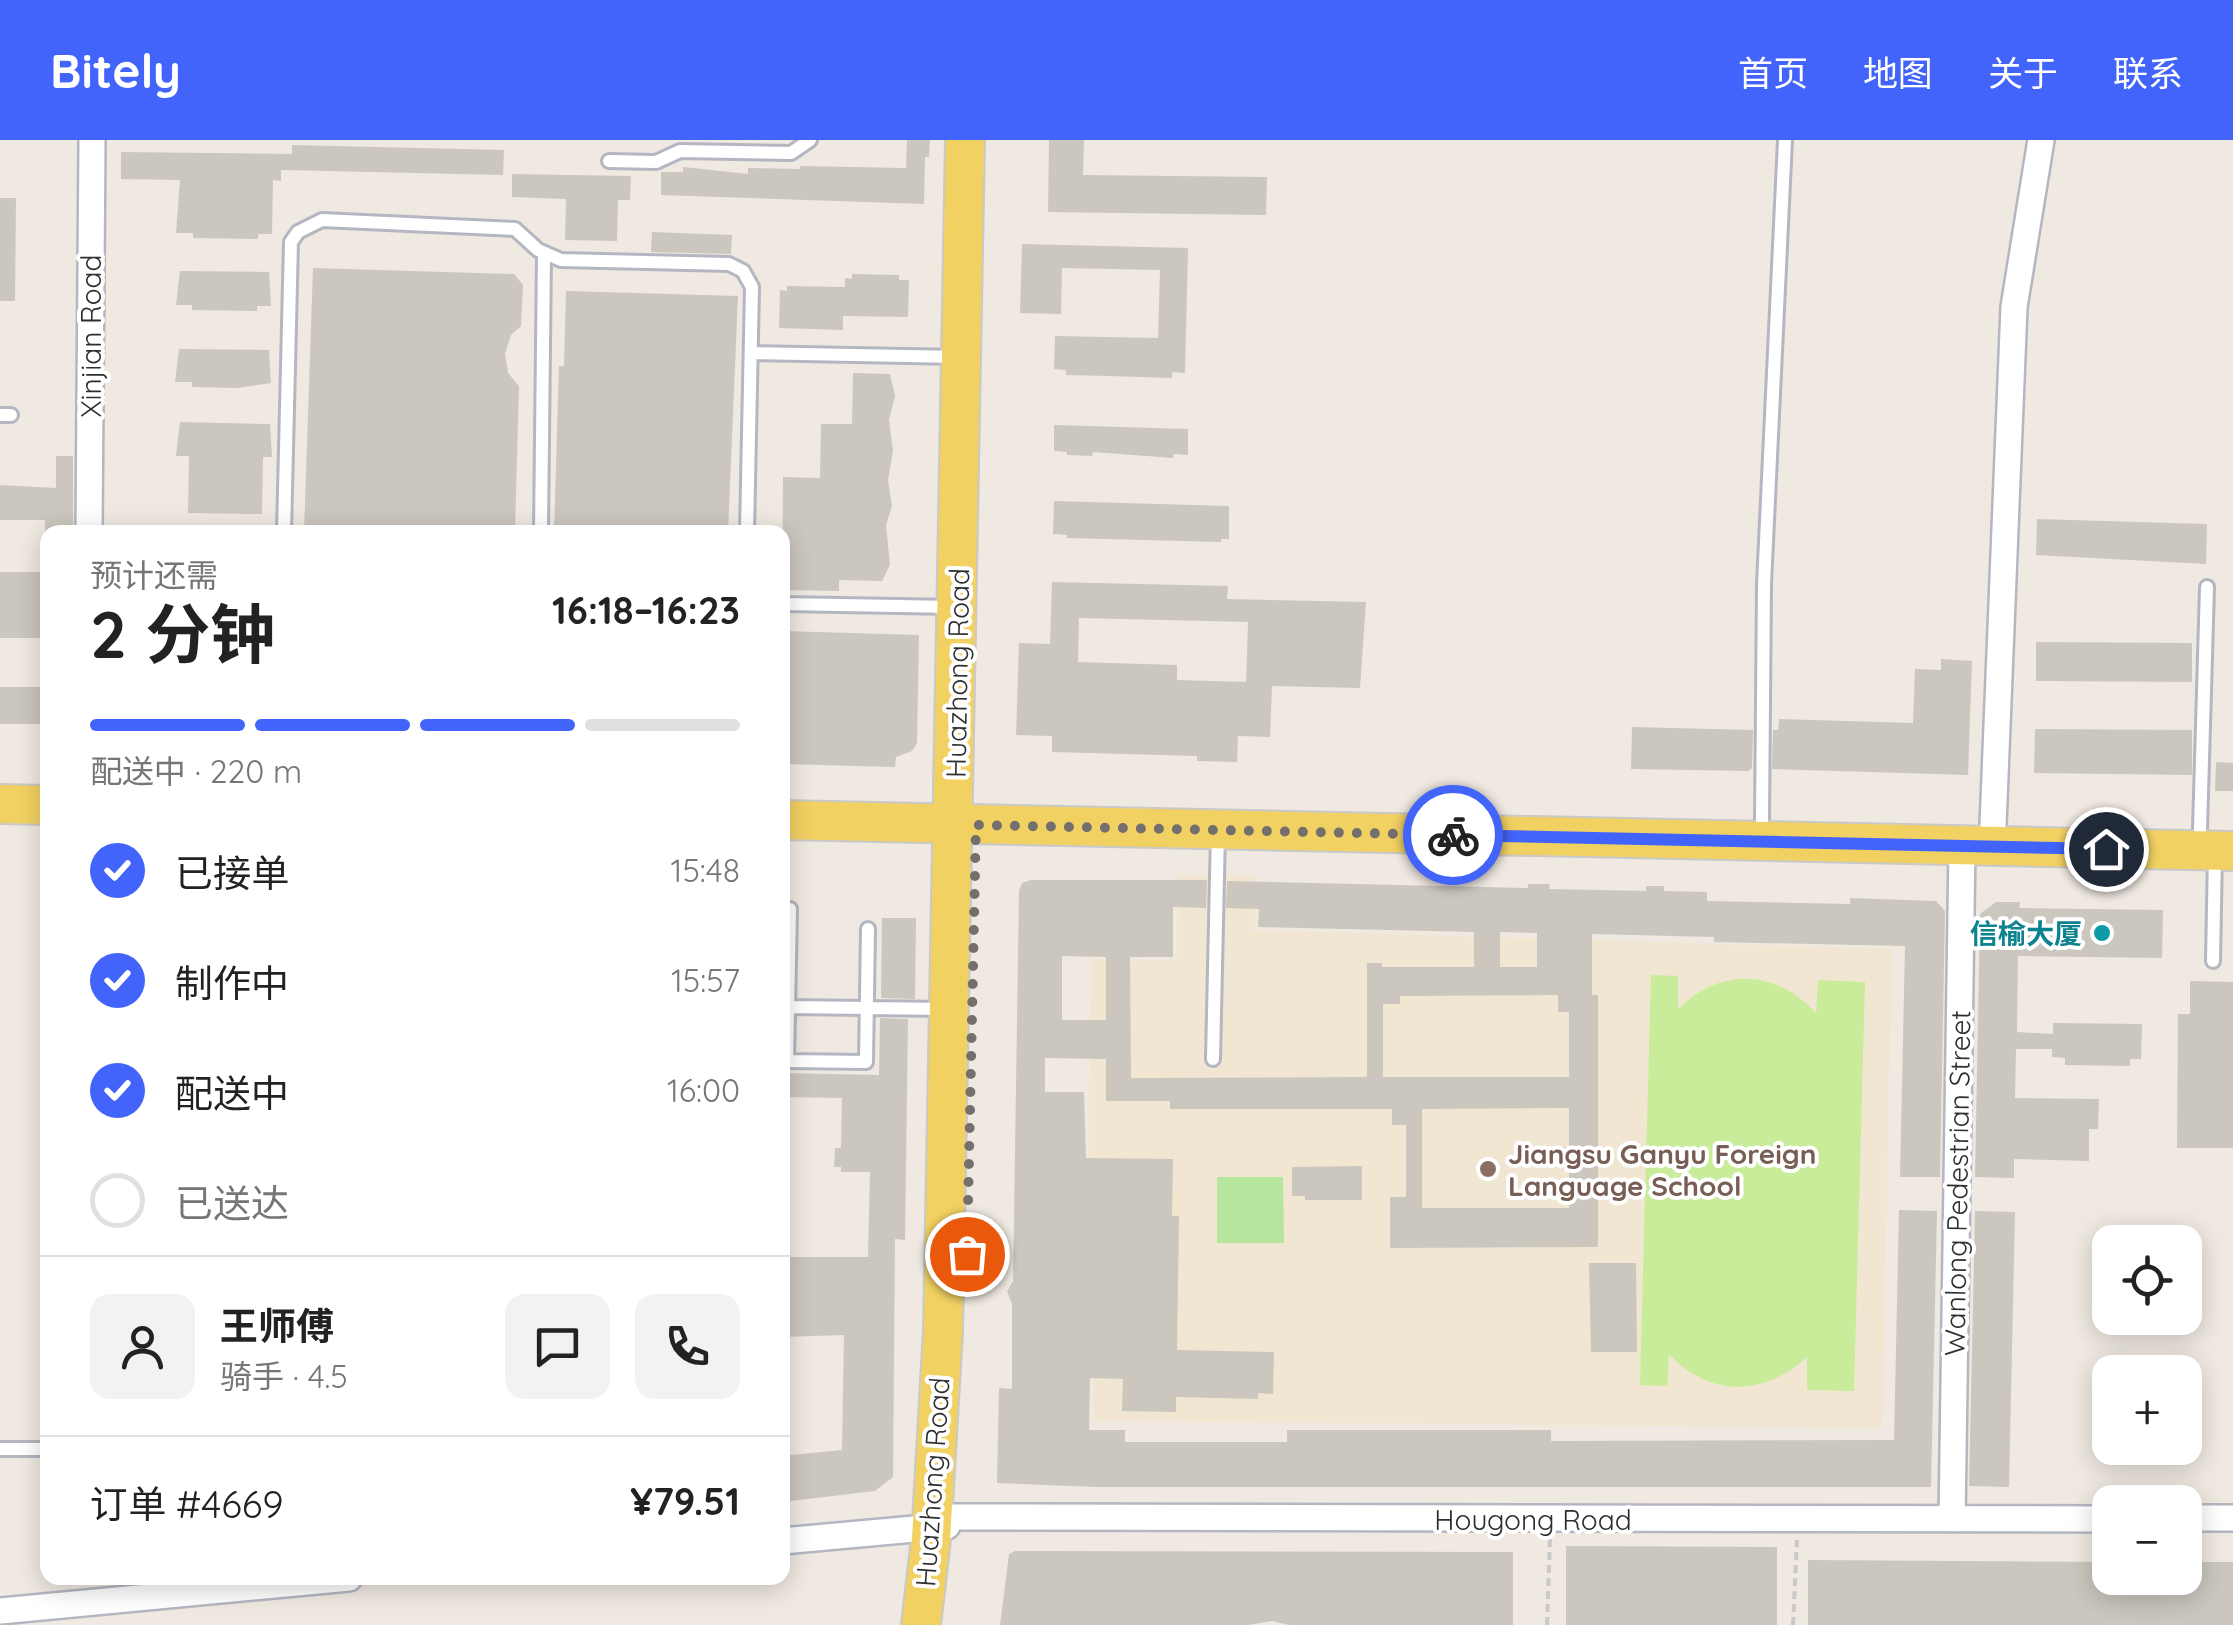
<!DOCTYPE html>
<html lang="zh">
<meta charset="utf-8">
<style>
body{margin:0;font-family:Quicksand,"Noto Sans SC",sans-serif;background:#f2f2f2;color:#222;height:100vh;display:flex;flex-direction:column;font-size:38px;white-space:nowrap}
*{box-sizing:border-box;margin:0}
p{font-size:32px;color:#767676}
.icon{flex:none;width:55px;height:55px;fill:none;stroke:currentColor;stroke-width:2;stroke-linecap:round;stroke-linejoin:round}
.map{position:relative;flex:1;overflow:hidden}
.details{position:absolute;left:40px;top:385px;width:750px;height:1060px;display:flex;flex-direction:column;background:#fff;border-radius:20px;box-shadow:0 5px 25px #0003}
.details>*{flex:none}
.fabs{position:absolute;left:2092px;top:1085px;display:grid;gap:20px}
.fabs a{display:grid;place-items:center;width:110px;height:110px;border-radius:20px;background:#fff;box-shadow:0 5px 25px #0003;font-size:50px}
.pin{position:absolute;display:grid;place-items:center;width:85px;height:85px;color:#fff;margin:-42px;border:5px solid #fff;border-radius:50%;box-shadow:0 2px 10px #0007}
.courier{position:absolute;display:grid;place-items:center;width:100px;height:100px;margin:-50px;border:8px solid #4264fb;border-radius:50%;background:#fff;color:#222;box-shadow:0 2px 12px #0007}
.summary em{font-style:normal;font-weight:700}
.summary div{display:flex;flex-direction:column-reverse}
.summary{display:flex;align-items:center;justify-content:space-between;height:170px;padding:0 50px}
h1{font-size:65px;font-weight:700;line-height:75px}
.bar{display:grid;grid-template-columns:repeat(4,1fr);gap:15px 10px;align-content:center;height:120px;padding:0 50px}
.bar i{height:12px;border-radius:8px;background:#e0e0e0}
.bar .on{background:#4264fb}
.bar p{grid-column:span 4}
.line{display:flex;align-items:center;gap:25px;padding:0 50px;border-top:2px solid #e0e0e0}
.line div{flex:1}
.round{display:grid;place-items:center;flex:none;width:105px;height:105px;border-radius:20px;background:#f2f2f2}
ol{padding:0 50px;list-style:none}
li{display:flex;align-items:center;gap:30px;height:110px}
li p{margin-inline-start:auto}
li .icon{padding:10px;border-radius:50%;background:#4264fb;color:#fff;stroke-width:4}
li:last-child{color:#767676}
li i{width:55px;height:55px;border:5px solid #e0e0e0;border-radius:50%}
header{display:flex;align-items:center;gap:60px;box-sizing:border-box;height:140px;padding:0 50px;background:#4264fb;color:#fff}
header strong{font-size:48px}
nav{display:flex;gap:55px;margin-inline-start:auto;font-size:35px}
.map>svg:first-child{display:block}
</style>
<header>
<strong>Bitely</strong>
<nav><a>首页</a><a>地图</a><a>关于</a><a>联系</a></nav>
</header>
<div class="map">
<svg width="2233" height="1485" viewBox="0 0 2233 1485">
<rect width="100%" height="100%" fill="#efe9e1"/>
<path fill="#f0e6d1" d="M1178,735H1255V790L1892,809L1882,1288L1093,1281V1239L1086,1238L1091,819L1177,820Z"/>
<path fill="#b6e59e" d="M1217,1037H1283L1284,1103H1217Z"/>
<path fill="#c9ec9a" d="M1651,835L1678,836V869C1720,827 1776,829 1816,873L1818,840L1865,842L1854,1251L1807,1250V1217C1764,1257 1709,1257 1669,1214L1667,1246L1640,1245Z"/>
<path fill="#cbc7bf" fill-rule="evenodd" d="M907,0H930L929,17H925L924,64L661,55V32H683V27L748,34V28L800,29V26L906,28Z
M1049,0H1084L1083,35L1267,37L1266,75L1048,72Z
M292,5L504,10L503,35L281,30V41L273,40L272,94H258V99L193,98V93H176L180,40L121,39V12L292,14Z
M512,34L631,36L630,60H618L617,101L565,100L566,59L512,57Z
M0,58H16L15,161H0Z
M652,92L732,95L731,114L651,112Z
M1022,104L1188,108L1185,233L1172,232V238L1108,236L1066,235V230L1054,229L1055,196L1158,198L1160,130L1062,128L1061,174L1020,173Z
M313,128L514,134L523,145L521,186L511,195L505,214L508,233L519,246L515,392H304Z
M180,131L269,132L271,166H257V171L192,170V165H176Z
M852,134L899,135V140H909L908,177L843,176V190L779,188L780,150L787,151V146L845,147V138L852,139Z
M566,151L738,156L728,392H554L559,226H564Z
M179,209L269,210L271,243L237,248L192,247V242H175Z
M853,233L890,234L895,256L889,280L893,311L888,340L892,366L886,385L890,425L882,441L839,440V451L782,450L783,337L820,338L821,284H852Z
M180,282L270,284L272,317H263L262,374L188,373L189,316H176Z
M1054,285L1188,289V315L1174,314L1173,318L1093,312L1092,316L1067,315V312L1054,311Z
M56,316H73V392H45V380H0V345L56,348Z
M1054,361L1229,366V399H1221V402L1067,398V395L1053,394Z
M2037,379L2207,384L2206,424L2036,415Z
M0,432H48V498H0Z
M1052,442L1228,446L1227,459L1366,462L1360,548L1272,546L1270,597L1238,596L1237,622L1197,621V616L1052,612V596L1016,595L1019,503L1050,504ZM1079,478L1248,482L1246,542L1177,540V525L1078,522Z
M782,491L919,495L917,603L912,611L896,617L895,627L782,624Z
M2036,502L2192,503V542L2036,541Z
M1941,519L1972,521L1968,635L1772,629L1773,590H1778L1779,579L1913,583L1915,529L1941,530Z
M0,547H48V584H0Z
M1632,587L1753,590L1752,628L1748,631L1631,629Z
M2035,589L2192,590V635L2034,633Z
M2216,622L2233,623V651H2215Z
M1031,740H1207L1206,768L1173,767V817H1130L1131,938L1367,937V823H1382V827H1474V792L1258,787L1259,769L1226,768L1227,741L1528,748V744H1550L1549,749L1646,751V746H1664V751L1707,752V761L1850,764V758L1936,761L1945,771L1940,1037H1900L1905,806L1714,802V797L1592,794V855H1598V1107L1390,1108V1057H1406V985H1392V969H1170V961H1106V919L1045,918V952H1084L1086,1018L1173,1019L1172,1076H1179L1177,1210L1274,1212L1273,1254L1258,1253V1259L1176,1257V1272L1122,1271L1123,1239L1090,1238L1089,1290H1125V1302H1287V1290H1551V1301L1894,1300L1899,1070L1937,1071L1931,1347H1096L997,1343L999,1248L1012,1249V1164L1007,1151L1013,1141L1019,751L1022,743ZM1500,792L1537,793V827H1500ZM1062,816L1106,817V880H1062ZM1558,855V872H1569V937H1383V864H1400V856ZM1569,968V1007H1563V1030H1569V1068H1422V969Z
M1996,762H2020L2019,768L2163,770L2162,818L2018,816L2017,892L2053,894V883L2142,884L2141,919H2130V926L2065,925V918L2052,917V909H2016L2015,958L2099,959L2098,989H2089V1021L2014,1019V1038L1975,1037L1980,774Z
M882,778H916L915,859L881,858Z
M2190,841L2233,842V1008H2177L2178,874H2190Z
M880,878L908,879L905,1100L895,1099L893,1337L875,1351L782,1362V1316L842,1310L844,1195L782,1197V1117H868L870,1032H841V1027H834L835,1008H841L842,958L782,957V933L879,935Z
M1362,1026V1060H1305V1056H1292V1027Z
M1975,1071L2015,1072L2009,1347L1969,1346Z
M1589,1123H1636L1637,1212H1591Z
M1566,1406L1777,1407V1485H1566Z
M1015,1411L1513,1412V1485H1289L1272,1481L1249,1485H1000L1009,1414Z
M1808,1420L2110,1422V1438H2185V1422H2233V1485H1808Z"/>
<g fill="none" stroke-linecap="round" stroke-linejoin="round">
<defs>
<path id="lane" d="M609,21L656,22L680,11L791,13L810,0
M751,213L959,217
M0,275H11
M284,392L291,102L298,92L322,80L515,89L538,110L561,120L729,124L743,131L752,147L747,392
M541,392L544,113
M782,464L955,467
M1762,680L1764,444L1785,0
M2200,689L2207,447
M790,769L787,921L866,922L868,789
M2213,821L2215,713
M788,867L946,869
M1213,919L1218,692
M0,1309H48"/>
<path id="street" d="M89,392L92,0
M1993,685L2014,167L2041,0
M955,1377L2110,1379
M2185,1378H2233
M1952,1379L1962,706
M782,1401L947,1386
M0,1471L349,1438"/>
<path id="primary" d="M0,664L48,665
M782,680L2233,711
M921,1485L931,1399L943,1191L965,0"/>
</defs>
<use href="#lane" stroke="#b4b7c1" stroke-width="18"/>
<use href="#street" stroke="#b4b7c1" stroke-width="30"/>
<use href="#primary" stroke="#c9c9c9" stroke-width="42"/>
<path stroke="#c9c9c9" stroke-width="4" stroke-dasharray="8 5" stroke-linecap="butt" d="M1547,1485L1550,1399
M1793,1485L1797,1400"/>
<use href="#lane" stroke="#fff" stroke-width="12"/>
<use href="#street" stroke="#fff" stroke-width="25"/>
<use href="#primary" stroke="#f2d163" stroke-width="38"/>
</g>
<g fill="none" stroke-linecap="round" stroke-linejoin="round">
<path stroke="#726f6d" stroke-width="10" stroke-dasharray="0 18" d="M967,1114L976,685L1453,695"/>
<path stroke="#4264fb" stroke-width="12" d="M1453,695L2106,709"/>
</g>
<circle fill="#0f9aa8" stroke="#fff" stroke-width="4" cx="2102" cy="793" r="10"/>
<circle fill="#8d6e63" stroke="#fff" stroke-width="4" cx="1488" cy="1029" r="10"/>
<g text-anchor="middle" dominant-baseline="central" stroke-width="8" stroke-linejoin="round" paint-order="stroke">
<g font-size="28" fill="#2e2e2e" stroke="#fff">
<text transform="translate(90 196) rotate(-90)">Xinjian Road</text>
<text transform="translate(957 533) rotate(-89)">Huazhong Road</text>
<text transform="translate(1957 1043) rotate(-89)">Wanlong Pedestrian Street</text>
<text transform="translate(932 1342) rotate(-86)">Huazhong Road</text>
<text x="1533" y="1379">Hougong Road</text>
</g>
<g font-size="28" font-weight="bold" fill="#0d838f" stroke="#fff" text-anchor="end">
<text x="2082" y="793">信榆大厦</text>
</g>
<g font-size="28" font-weight="bold" fill="#785e54" stroke="#fff" text-anchor="start">
<text x="1508" y="1013">Jiangsu Ganyu Foreign<tspan x="1508" dy="32">Language School</tspan></text>
</g>
</g>
</svg>
<div class="fabs">
<a><svg class="icon" aria-label="locate" viewBox="0 0 24 24"><circle cx="12" cy="12" r="6"/><path d="M12 2v4M12 18v4M2 12h4M18 12h4"/></svg></a>
<a>+</a>
<a>−</a>
</div>
<div class="pin" style="left:967px;top:1114px;background:#ea580c"><svg class="icon" aria-label="bag" viewBox="0 0 24 24"><path d="M5 8h14l-1 12H6zM9 8a3 3 0 0 1 6 0"/></svg></div>
<div class="pin" style="left:2106px;top:709px;background:#1f2937"><svg class="icon" aria-label="home" viewBox="0 0 24 24"><path d="M3 11l9-7 9 7M6 9v11h12V9"/></svg></div>
<div class="courier" style="left:1453px;top:695px"><svg class="icon" aria-label="bike" viewBox="0 0 24 24"><circle cx="6" cy="16" r="4"/><circle cx="18" cy="16" r="4"/><path d="M6 16l4-8h5l3 8M10 8l3 8H6M13 5h3"/></svg></div>
<section class="details">
<div class="summary"><div><h1>2 分钟</h1><p>预计还需</p></div><em>16:18–16:23</em></div>
<div class="bar"><i class="on"></i><i class="on"></i><i class="on"></i><i></i><p>配送中 · 220 m</p></div>
<ol>
<li><svg class="icon" aria-label="check" viewBox="0 0 24 24"><path d="M5 12l5 5 9-10"/></svg>已接单<p>15:48</p></li>
<li><svg class="icon" aria-label="check" viewBox="0 0 24 24"><path d="M5 12l5 5 9-10"/></svg>制作中<p>15:57</p></li>
<li><svg class="icon" aria-label="check" viewBox="0 0 24 24"><path d="M5 12l5 5 9-10"/></svg>配送中<p>16:00</p></li>
<li><i></i>已送达</li>
</ol>
<div class="line" style="height:180px"><a class="round"><svg class="icon" aria-label="person" viewBox="0 0 24 24"><circle cx="12" cy="8" r="4"/><path d="M4 21q1-7 8-7t8 7"/></svg></a><div><b>王师傅</b><p>骑手 · 4.5</p></div><a class="round"><svg class="icon" aria-label="chat" viewBox="0 0 24 24"><path d="M4 5h16v11H9l-5 4z"/></svg></a><a class="round"><svg class="icon" aria-label="phone" viewBox="0 0 24 24"><path d="M5 4h4l2 5-3 2q2 4 5 5l2-3 5 2v4C11 20 4 13 5 4z"/></svg></a></div>
<div class="line" style="height:130px"><div>订单 #4669</div><b>¥79.51</b></div>
</section>
</div>
